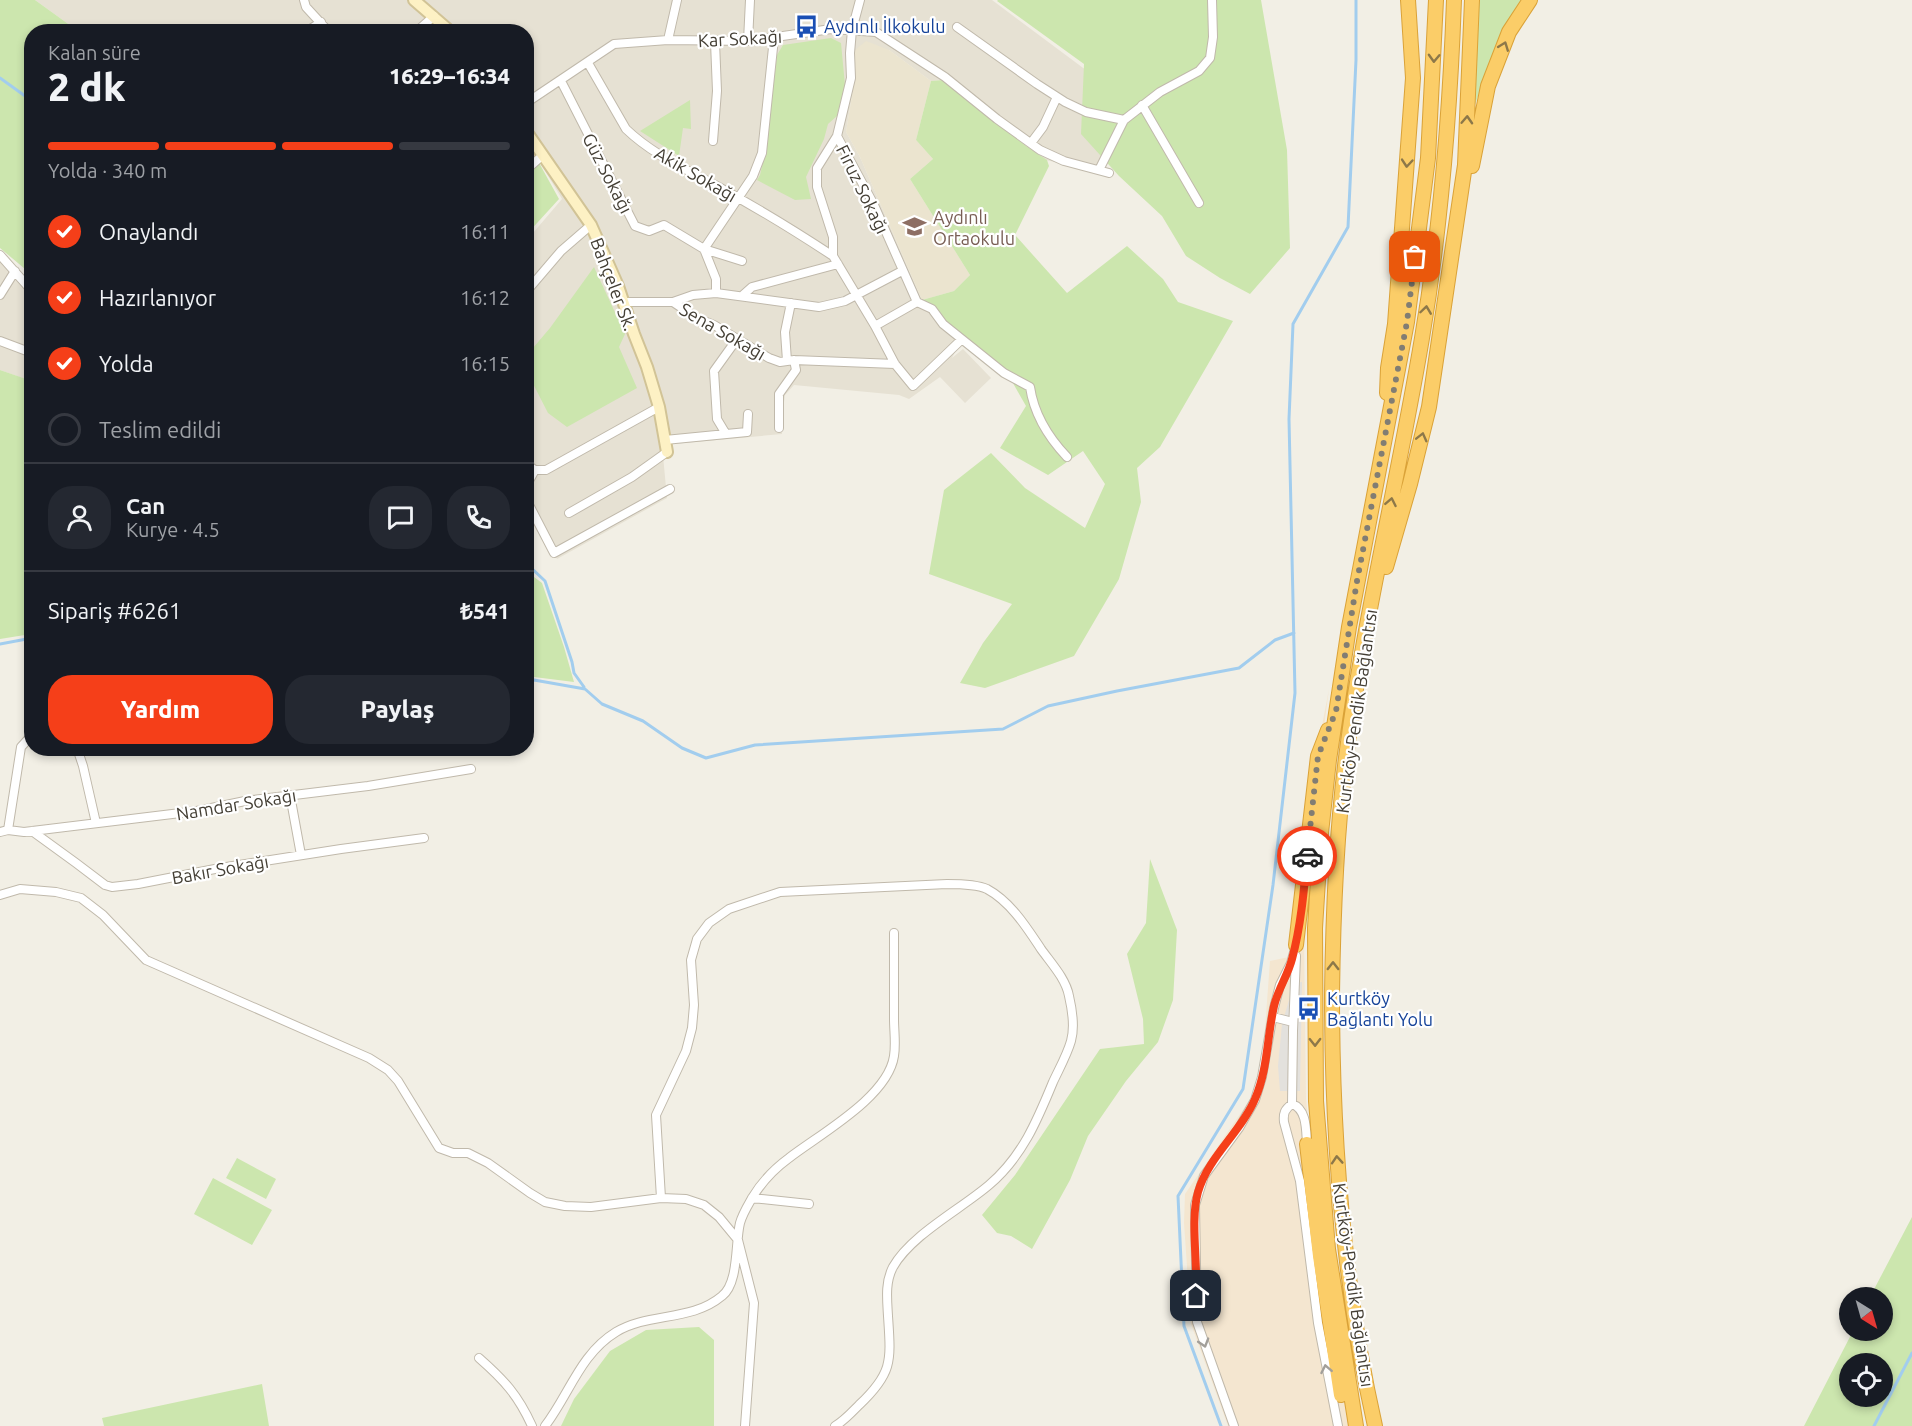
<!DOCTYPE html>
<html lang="tr">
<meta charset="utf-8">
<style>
body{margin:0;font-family:Ubuntu,sans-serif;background:#242831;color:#f1f3f6;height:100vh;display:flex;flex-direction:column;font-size:22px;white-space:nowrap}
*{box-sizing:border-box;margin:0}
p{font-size:20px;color:#9ea1a6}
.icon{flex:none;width:33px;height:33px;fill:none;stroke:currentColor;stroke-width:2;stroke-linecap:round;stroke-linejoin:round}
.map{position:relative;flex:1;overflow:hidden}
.panel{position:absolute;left:24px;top:24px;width:510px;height:732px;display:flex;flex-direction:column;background:#171b24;border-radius:24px;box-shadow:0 3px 9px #0003}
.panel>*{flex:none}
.needle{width:39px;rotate:143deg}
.fabs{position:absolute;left:1839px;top:1287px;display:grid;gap:12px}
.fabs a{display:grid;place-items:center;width:54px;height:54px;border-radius:50%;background:#171b24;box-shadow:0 3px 9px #0003;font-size:30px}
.pin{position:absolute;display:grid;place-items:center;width:51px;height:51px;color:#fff;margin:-26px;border-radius:12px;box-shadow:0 3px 9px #0006}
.courier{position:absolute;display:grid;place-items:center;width:60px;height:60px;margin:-30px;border:4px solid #f53f19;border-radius:50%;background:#fff;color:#222;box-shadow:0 2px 8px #0007}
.headline em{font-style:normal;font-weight:800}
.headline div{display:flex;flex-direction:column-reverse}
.headline{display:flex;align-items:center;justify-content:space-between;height:102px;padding:0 24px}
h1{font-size:39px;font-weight:800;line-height:45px}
.bar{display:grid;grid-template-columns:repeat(4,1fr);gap:9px 6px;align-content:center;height:72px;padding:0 24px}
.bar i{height:8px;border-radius:4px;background:#363941}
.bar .active{background:#f53f19}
.bar p{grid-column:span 4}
.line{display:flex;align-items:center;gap:15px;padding:0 24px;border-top:2px solid #363941}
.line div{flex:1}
.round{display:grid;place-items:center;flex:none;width:63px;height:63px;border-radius:24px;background:#242831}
ol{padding:0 24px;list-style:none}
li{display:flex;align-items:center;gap:18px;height:66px}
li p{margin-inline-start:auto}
li .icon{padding:6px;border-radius:50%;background:#f53f19;color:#fff;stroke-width:4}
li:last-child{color:#9ea1a6}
li i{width:33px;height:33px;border:3px solid #363941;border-radius:50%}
.cta{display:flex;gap:12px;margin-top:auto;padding:12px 24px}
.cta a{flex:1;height:69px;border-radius:24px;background:#f53f19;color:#fff;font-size:24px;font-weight:800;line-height:69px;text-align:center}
.cta a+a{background:#242831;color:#f1f3f6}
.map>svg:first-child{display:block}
</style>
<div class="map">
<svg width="1912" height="1426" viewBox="0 0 1912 1426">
<rect width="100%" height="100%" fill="#f2efe5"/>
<path fill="#e6e1d3" d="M35,0H992L1106,85L1114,140L1098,172L1046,160L1024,146L943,80L931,81L889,50H855V77L846,132L860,157L922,300L961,340L952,358L963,349L991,378L965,403L940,377L909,399L899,395L794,385L785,395L782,416V434L662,445L667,498L557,559L527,499V240L562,199L539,161L527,171L526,32L78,31Z
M0,255L15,273L31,283V381L0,370Z"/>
<path fill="#f4e6d0" d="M1329,689L1319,765L1304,934L1306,1099L1322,1251L1350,1426H1228L1191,1324L1184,1223L1185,1194L1249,1101L1258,1083L1263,1056L1270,961L1289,957L1317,752Z"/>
<path fill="#ebe4cf" d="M866,41L889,50L931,81L916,140L933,159L910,179L970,275L954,291L922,300L860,157L846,132L855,77V50Z"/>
<path fill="#cce6ae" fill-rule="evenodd" d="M0,0H35L78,31L32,32L31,274L0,248Z
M998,0H1261L1287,150L1290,248L1250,294L1220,278L1186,256L1162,216L1119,176L1081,134L1084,64L997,1Z
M1478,0H1522L1502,30L1473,110Z
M831,38L841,43L845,85L837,116L828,124L824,139L806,177L811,199L795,200L757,180L760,175L766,148L777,55L783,45Z
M943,80L1026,146L1047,160L1049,166L1015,235L1067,293L1127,246L1163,279L1178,302L1233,321L1160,447L1137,468L1141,502L1119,579L1074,656L985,688L960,683L983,643L1012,604L929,574L944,490L991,453L1025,488L1085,528L1105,484L1083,451L1048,475L1000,448L1026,406L1005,369L973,344L922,300L954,291L970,275L910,179L933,159L916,140L931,81Z
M690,100L691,129L683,128L679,156L640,131Z
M538,161L559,199L527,234V171Z
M594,267L625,334L619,347L637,388L567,427L548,413L527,372V355L550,328Z
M0,370L32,381L31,634L0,639Z
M526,571L542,583L564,647L574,682L534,677L527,679Z
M1150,859L1177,930L1173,1000L1158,1042L1126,1081L1088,1136L1070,1180L1032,1249L1011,1236L997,1233L982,1215L1015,1175L1100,1049L1144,1044L1143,1019L1127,954L1146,923Z
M237,1158L276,1179L266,1199L226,1178Z
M213,1178L272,1210L252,1245L194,1214Z
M1912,1217V1426H1804L1853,1331L1882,1330V1298L1870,1297ZM1850,1364H1882V1396H1850Z
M699,1327L714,1340V1426H561L574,1399L610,1351L646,1330Z
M262,1384L269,1426H104L102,1418Z"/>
<path fill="#e3e1dd" d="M1302,982L1300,1091H1280L1278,1066L1282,1024L1294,983Z"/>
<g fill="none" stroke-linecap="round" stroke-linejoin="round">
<path stroke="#a2cdee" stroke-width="3" d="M0,78L32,101
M526,563L545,581L572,662L574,673L584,687
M0,644L32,638
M526,682L534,680L585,689L602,704L643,721L682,748L706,758L755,745L1003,729L1048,706L1117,691L1239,668L1275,640L1294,633
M1221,1426L1184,1326L1178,1196L1243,1089L1273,885L1295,693L1289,419L1293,324L1348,227L1356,60V0
M1874,1426L1912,1353"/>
<defs>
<path id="street" d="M304,0L306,7L329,32
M860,0L852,30L850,53L851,78L837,136L874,205L917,302
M957,27L1037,84L1065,102L1086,112L1124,120
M306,32L321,22
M416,32L434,16
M668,40L677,0
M748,41L750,0
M588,63L626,129C652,154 684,168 715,185C756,207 795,231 833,256
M561,81L635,226L649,231L664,225L704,249L742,261
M526,103L614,44L668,40L748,41L831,29L876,32L945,77L997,119L1040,150L1064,161L1109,173
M1142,105L1199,203
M837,136L817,168V187L833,237V256L875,326L895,364L913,386L961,340
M713,141L717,91L715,42
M1031,143L1043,127L1057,97
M526,170L543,155
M1099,170L1124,120L1160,92L1199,71L1210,58L1213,37L1212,0
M0,255L32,291
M526,292L561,251L591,225
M716,293V279L704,249L753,176L762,153L774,38
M0,295L15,271
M743,295L752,287L838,264
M624,302H673L697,318L714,325L769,358L780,362L794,360L895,364
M673,302L693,295L716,293L819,307L845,301L902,271
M917,302L932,309L943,324L1004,373L1030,387C1034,414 1049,438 1067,457
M875,326L917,302
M0,341L32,353
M787,361L785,332L791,303
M779,428V394L796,370L794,360
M726,434L717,419L714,371L737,339
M665,440L747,432L748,414
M526,464L535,470H546L659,407
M526,486L535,470
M526,499L554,553L670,489
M569,513L632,477L667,452
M77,748L83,766L96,823
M290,795L301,855
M8,830L21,747L32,735
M32,831L76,863L105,885L112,887L138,884L220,868L341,849L424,838
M0,832L8,830L24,832L197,811L245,801L368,786L471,769
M0,895L20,889L56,892L81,898L103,915L146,960L369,1058L388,1070L398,1081L439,1148L453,1153H468L488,1163L530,1193L545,1202L565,1206L591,1207L661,1198L686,1199L704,1205L719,1217L738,1240L754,1303L745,1426
M1273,1017L1293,1022
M1292,1104L1293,1031L1296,956
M1307,1144C1306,1130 1307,1109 1292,1104C1285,1109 1283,1113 1284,1122L1300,1181L1318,1323L1338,1426
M661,1198L656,1115L686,1051L692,1028L694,1005L691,960L697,939L709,923L729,909L780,892L947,884C959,884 976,884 987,889C1011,902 1027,928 1041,949C1051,963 1066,979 1069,996C1072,1009 1075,1027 1071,1041C1067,1055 1059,1069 1053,1082C1037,1121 1022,1157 989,1185C961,1209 911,1235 893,1267C885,1282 887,1299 888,1316C891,1361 893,1373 859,1405C852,1412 844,1421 835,1426
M752,1198L809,1204
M1197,1286L1216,1292
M479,1358C504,1380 518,1395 532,1426
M545,1426C569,1395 580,1354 616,1332C649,1312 691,1322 722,1296C739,1283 735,1243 740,1223C742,1215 748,1205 752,1198C761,1183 774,1169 789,1158C820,1134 888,1097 894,1056C896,1044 894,1031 894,1019C894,990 894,962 894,933
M1234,1426L1197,1322L1195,1205L1204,1176L1239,1128L1255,1100L1262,1077L1274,1008L1280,985L1291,963L1296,945"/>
<path id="secondary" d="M414,0L451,32
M526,131L591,225L618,286L634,334L647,367L659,407L667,452"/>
<path id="highway" d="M1472,166L1488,86L1509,32L1530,0
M1387,393L1388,368L1395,324L1413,78L1408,0
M1386,567L1410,484L1429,407L1465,165L1472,0
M1296,945L1318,756L1328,730
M1307,1144L1320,1256L1341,1395
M1356,1426L1328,1249L1316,1101L1315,928L1321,833L1329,760L1349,627L1407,322L1428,158L1436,0
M1375,1426C1343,1285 1332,1140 1332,995C1333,914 1336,831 1347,750C1365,612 1399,476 1422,338C1441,226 1450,113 1454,0"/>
</defs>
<use href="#street" stroke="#c0b9ab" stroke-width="10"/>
<use href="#secondary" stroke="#d1c396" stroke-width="14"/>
<use href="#highway" stroke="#daa238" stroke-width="16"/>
<use href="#street" stroke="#fff" stroke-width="8"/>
<use href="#secondary" stroke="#fdf1c4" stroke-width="10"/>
<use href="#highway" stroke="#fbcd68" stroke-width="14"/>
</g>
<defs><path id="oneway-chevron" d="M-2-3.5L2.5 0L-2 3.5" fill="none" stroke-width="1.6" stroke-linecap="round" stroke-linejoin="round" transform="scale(1.5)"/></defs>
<g stroke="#8d7849">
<use href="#oneway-chevron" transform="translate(1504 46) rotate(-69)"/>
<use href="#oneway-chevron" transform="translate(1434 58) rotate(92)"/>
<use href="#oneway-chevron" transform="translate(1467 120) rotate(-87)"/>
<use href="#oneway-chevron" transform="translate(1407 163) rotate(95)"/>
<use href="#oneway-chevron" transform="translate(1426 310) rotate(-82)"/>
<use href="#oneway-chevron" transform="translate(1422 437) rotate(-76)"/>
<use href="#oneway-chevron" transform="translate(1391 502) rotate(-79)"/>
<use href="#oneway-chevron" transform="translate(1333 966) rotate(-90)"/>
<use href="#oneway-chevron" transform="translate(1315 1042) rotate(89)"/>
<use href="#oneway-chevron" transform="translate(1337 1160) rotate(-94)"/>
</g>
<g stroke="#a29f9a">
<use href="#oneway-chevron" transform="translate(1204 1343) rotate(73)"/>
<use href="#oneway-chevron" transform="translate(1326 1369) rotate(-101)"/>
</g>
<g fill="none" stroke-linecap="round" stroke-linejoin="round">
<path stroke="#817d73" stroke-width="6" stroke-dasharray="0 10.8" d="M1307,856L1318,756L1336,711L1357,581L1407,322L1415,257"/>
<path stroke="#f53f19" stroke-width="8" d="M1196,1296C1198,1264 1190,1220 1198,1192C1208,1157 1241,1132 1255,1099C1268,1069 1267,1037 1274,1006C1278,989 1288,975 1292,959C1301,926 1304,890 1307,856"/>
</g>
<defs>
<symbol id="bus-bare" viewBox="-9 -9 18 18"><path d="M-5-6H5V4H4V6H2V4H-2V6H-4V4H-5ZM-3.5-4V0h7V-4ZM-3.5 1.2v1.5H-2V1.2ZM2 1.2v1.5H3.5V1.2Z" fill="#1a4fb4" stroke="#fff" stroke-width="2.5" paint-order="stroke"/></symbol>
<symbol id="school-bare" viewBox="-9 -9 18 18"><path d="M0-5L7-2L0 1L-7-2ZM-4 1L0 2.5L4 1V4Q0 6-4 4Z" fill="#8d6e63" stroke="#fff" stroke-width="2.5" paint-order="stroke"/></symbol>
</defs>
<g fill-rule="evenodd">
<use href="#bus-bare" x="790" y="10" width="33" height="33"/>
<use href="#school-bare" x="898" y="210" width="33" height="33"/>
<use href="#bus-bare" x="1292" y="992" width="33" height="33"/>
</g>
<g text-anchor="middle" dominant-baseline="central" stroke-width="4.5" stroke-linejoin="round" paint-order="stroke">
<g font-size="18" fill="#164399" stroke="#fff" text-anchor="start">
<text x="824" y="26">Aydınlı İlkokulu</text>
<text x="1327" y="998">Kurtköy<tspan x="1327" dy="21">Bağlantı Yolu</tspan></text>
</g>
<g font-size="18" fill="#443f35" stroke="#fff">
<text transform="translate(740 38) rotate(-3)">Kar Sokağı</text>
<text transform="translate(608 173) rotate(63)">Güz Sokağı</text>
<text transform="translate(696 174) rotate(30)">Akik Sokağı</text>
<text transform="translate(863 189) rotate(64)">Firuz Sokağı</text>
<text transform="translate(614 284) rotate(69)">Bahçeler Sk.</text>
<text transform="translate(723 331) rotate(30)">Sena Sokağı</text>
<text transform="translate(1356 711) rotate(-82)">Kurtköy-Pendik Bağlantısı</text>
<text transform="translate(236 804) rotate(-9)">Namdar Sokağı</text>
<text transform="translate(220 869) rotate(-10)">Bakır Sokağı</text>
<text transform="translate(1354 1285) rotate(82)">Kurtköy-Pendik Bağlantısı</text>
</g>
<g font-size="18" fill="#785e54" stroke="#fff" text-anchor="start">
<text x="933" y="217">Aydınlı<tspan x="933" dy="21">Ortaokulu</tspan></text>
</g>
</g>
</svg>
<div class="fabs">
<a><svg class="needle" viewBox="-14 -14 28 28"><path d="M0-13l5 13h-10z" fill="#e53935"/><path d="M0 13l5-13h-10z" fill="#9ea1a6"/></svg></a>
<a><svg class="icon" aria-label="locate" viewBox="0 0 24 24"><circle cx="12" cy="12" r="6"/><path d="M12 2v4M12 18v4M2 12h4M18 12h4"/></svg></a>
</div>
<div class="pin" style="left:1415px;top:257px;background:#ea580c"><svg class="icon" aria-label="bag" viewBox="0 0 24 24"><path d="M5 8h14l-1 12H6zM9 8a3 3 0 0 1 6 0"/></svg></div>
<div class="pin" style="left:1196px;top:1296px;background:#1f2937"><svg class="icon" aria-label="home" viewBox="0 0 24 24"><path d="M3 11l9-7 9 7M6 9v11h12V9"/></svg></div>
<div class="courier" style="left:1307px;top:856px"><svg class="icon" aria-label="car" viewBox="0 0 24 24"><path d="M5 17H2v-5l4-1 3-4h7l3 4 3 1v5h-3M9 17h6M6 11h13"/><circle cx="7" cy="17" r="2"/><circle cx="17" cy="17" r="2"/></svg></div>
<section class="panel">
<div class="headline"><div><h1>2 dk</h1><p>Kalan süre</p></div><em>16:29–16:34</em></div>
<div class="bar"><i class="active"></i><i class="active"></i><i class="active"></i><i></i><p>Yolda · 340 m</p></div>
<ol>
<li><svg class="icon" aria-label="check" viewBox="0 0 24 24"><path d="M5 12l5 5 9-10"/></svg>Onaylandı<p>16:11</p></li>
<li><svg class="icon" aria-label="check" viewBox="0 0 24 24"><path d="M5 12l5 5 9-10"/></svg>Hazırlanıyor<p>16:12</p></li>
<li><svg class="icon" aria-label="check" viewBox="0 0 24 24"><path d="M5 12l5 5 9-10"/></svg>Yolda<p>16:15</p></li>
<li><i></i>Teslim edildi</li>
</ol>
<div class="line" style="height:108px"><a class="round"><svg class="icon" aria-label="person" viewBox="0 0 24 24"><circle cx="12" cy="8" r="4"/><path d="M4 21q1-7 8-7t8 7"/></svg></a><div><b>Can</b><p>Kurye · 4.5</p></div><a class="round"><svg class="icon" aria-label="chat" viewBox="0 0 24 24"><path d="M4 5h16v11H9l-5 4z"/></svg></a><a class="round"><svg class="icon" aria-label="phone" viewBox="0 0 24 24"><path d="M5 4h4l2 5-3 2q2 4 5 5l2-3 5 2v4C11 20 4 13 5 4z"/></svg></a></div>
<div class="line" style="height:78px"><div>Sipariş #6261</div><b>₺541</b></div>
<div class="cta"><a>Yardım</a><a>Paylaş</a></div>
</section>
</div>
